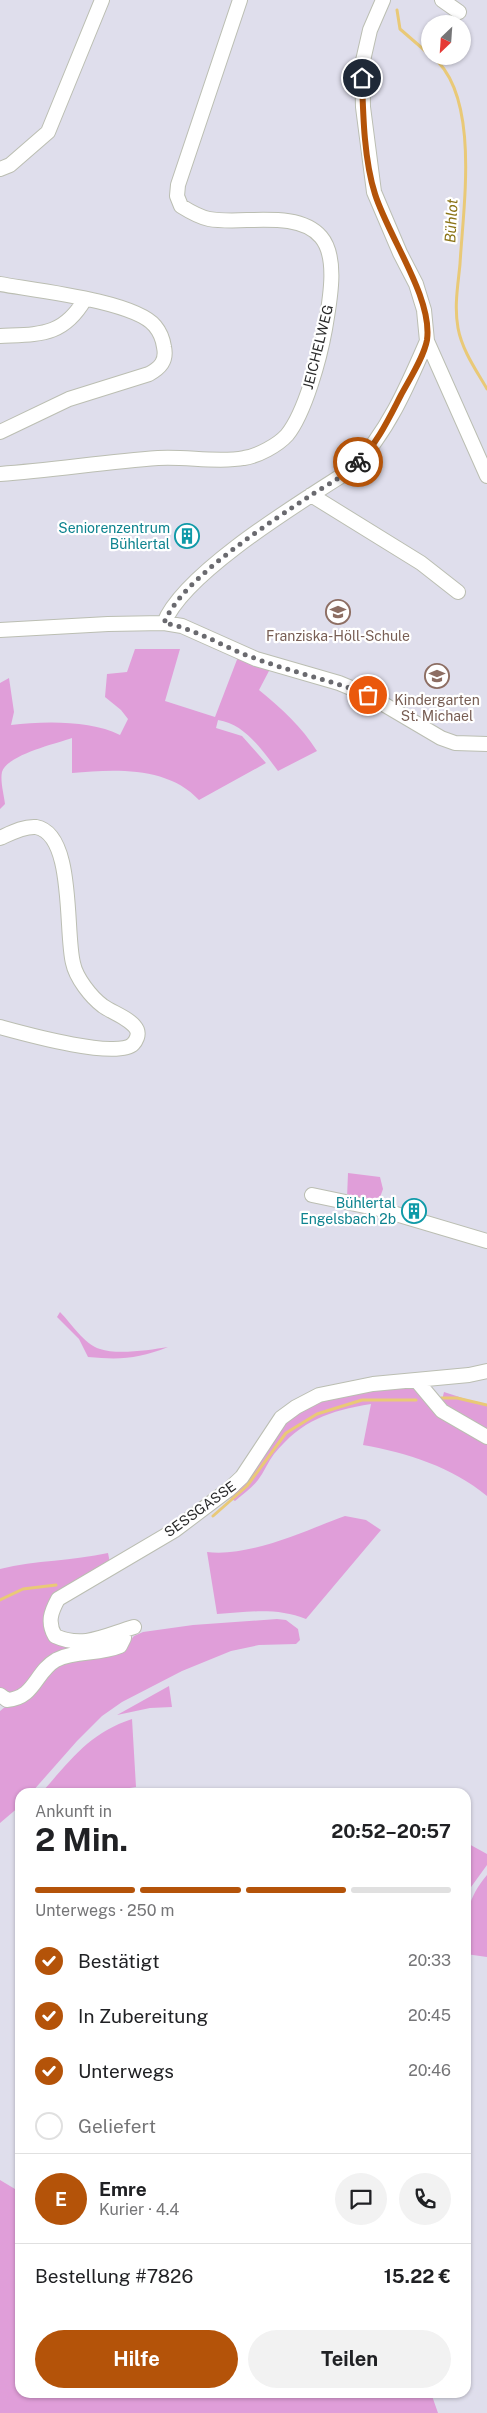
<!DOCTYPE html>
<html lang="de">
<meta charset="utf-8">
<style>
body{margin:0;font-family:"Public Sans",sans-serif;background:#f2f2f2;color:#202124;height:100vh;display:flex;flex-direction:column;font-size:19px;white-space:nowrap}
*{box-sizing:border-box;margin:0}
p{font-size:16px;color:#757577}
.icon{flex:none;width:28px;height:28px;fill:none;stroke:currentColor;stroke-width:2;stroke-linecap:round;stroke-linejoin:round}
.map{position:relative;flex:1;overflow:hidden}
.details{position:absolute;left:15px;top:1788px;width:456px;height:610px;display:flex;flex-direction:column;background:#fff;border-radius:15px;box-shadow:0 1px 4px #0004}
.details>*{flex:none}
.needle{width:32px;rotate:205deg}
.fabs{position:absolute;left:421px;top:15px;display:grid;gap:10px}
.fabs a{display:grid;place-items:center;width:50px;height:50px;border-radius:50%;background:#fff;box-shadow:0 1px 4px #0004;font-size:25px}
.pin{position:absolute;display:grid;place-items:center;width:42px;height:42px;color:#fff;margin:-21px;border:2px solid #fff;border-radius:50%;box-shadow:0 1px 5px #0007}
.courier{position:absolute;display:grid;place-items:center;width:50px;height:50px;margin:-25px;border:4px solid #b45309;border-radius:50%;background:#fff;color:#222;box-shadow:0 1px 6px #0007}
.summary em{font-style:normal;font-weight:700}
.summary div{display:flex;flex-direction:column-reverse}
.summary{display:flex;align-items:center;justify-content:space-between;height:85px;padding:0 20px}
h1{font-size:32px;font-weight:700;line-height:38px}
.bar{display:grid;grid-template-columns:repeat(4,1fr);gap:8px 5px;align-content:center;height:60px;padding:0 20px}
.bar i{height:6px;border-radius:4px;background:#e0e0e0}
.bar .on{background:#b45309}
.bar p{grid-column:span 4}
.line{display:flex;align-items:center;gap:12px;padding:0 20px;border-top:1px solid #e0e0e0}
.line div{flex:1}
.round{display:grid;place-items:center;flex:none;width:52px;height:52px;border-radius:26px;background:#f2f2f2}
ol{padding:0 20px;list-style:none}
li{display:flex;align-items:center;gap:15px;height:55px}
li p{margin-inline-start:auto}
li .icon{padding:5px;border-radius:50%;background:#b45309;color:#fff;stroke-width:4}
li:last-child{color:#757577}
li i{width:28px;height:28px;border:2px solid #e0e0e0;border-radius:50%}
.cta{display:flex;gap:10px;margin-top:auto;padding:10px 20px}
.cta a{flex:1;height:58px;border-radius:30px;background:#b45309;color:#fff;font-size:20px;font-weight:700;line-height:58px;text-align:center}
.cta a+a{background:#f2f2f2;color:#202124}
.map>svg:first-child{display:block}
</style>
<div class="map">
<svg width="487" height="2413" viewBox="0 0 487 2413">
<rect width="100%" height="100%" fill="#dfdeec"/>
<path fill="#e09ed9" d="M135,649H180L165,701L215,717L238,657L270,669L259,690C282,709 301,726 317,751L278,771C262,750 245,724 218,720L216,728L242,736L266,763L199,800C168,766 114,769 72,773V738C55,744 7,755 2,772C0,781 4,795 5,804L0,809V683L9,678L14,712L11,725C43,721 91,720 120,735L128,719L121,710L105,697L107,674L127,672Z
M348,1173L380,1177L383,1189L378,1203L347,1198Z
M60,1312C71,1323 84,1344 100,1349C117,1355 150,1350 168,1347C138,1359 120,1360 88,1357L79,1339L57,1317Z
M415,1386L487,1442V1496C452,1467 408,1453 363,1445L371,1404C329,1411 302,1420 274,1454C268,1462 264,1472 258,1480C252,1488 242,1495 235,1501L228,1497L279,1428L311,1403L377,1389Z
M444,1392L487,1406V1434L441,1404Z
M345,1516L366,1520L381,1530L306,1619C277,1607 247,1612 217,1614L207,1552C251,1557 304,1531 345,1516Z
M108,1553L110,1563L67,1588L49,1636L117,1638V1642L68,1653L16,1696L0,1692V1569C36,1560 73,1561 108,1553Z
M277,1619L286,1620L298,1629L300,1640L296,1644L259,1645L231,1651L182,1671L122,1702L102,1716L77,1741L32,1792H20V1806L0,1823V1711L57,1664L123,1649L134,1636L143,1632L193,1625Z
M169,1686L172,1707L150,1708L117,1715Z
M132,1719L136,1787L104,1792H42C71,1760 89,1733 132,1719Z
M467,1843L487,1854V1865L466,1894Z
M487,1875V1957L466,1954C466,1922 464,1902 487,1875Z
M0,2180L20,2192V2392L431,2393L438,2413H0Z"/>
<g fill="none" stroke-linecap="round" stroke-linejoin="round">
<path stroke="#e9c977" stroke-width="3" d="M397,10L400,29L430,55
M432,56C481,96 463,208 460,264C458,285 454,306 458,328C462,350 476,370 487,389
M441,1398H457L487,1405
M213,1516L247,1486L286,1433L317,1414L362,1400H416
M0,1600L23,1589L56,1585"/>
<defs>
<path id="minor" d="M383,0L370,30L362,65L363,107L374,192L400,253L416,284L424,310L427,341L487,476
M442,0L459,12
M0,169L10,165L48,132L102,0
M0,284C33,290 135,301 155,326C160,332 163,340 164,347C167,361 160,368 149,374L69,399L0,432
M0,336C39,334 63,337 85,299
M0,474C53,470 105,462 158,458C185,456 218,463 244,458C258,456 278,445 287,435C305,413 320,357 325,329C329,304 339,258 321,237C297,209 242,225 209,219C199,217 189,211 181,206L177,196L178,185L240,0
M311,495L421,563L458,592
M164,623C184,572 304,500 352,469C387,434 408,385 427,341
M0,630L108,624L164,623L182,626L256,659L339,683L368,695L441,738L455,743L487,744
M0,838C11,833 24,826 36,827C75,834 65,932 73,963C76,978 91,997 103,1006C113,1013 132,1019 137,1030C139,1035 136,1041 133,1044C118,1060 22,1033 0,1027
M312,1195L379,1209L487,1241
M416,1380L442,1411L487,1437
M134,1627C106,1635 84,1649 55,1636C47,1622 51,1612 58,1599L175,1530L228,1490L242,1477L281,1418L296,1407L319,1395L373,1384L469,1375L487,1371
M0,1695L7,1700C35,1698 35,1672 56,1660C75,1650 99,1655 120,1646L124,1638L123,1631"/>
</defs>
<use href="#minor" stroke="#bbbeb2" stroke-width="16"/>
<use href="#minor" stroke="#fff" stroke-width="14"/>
</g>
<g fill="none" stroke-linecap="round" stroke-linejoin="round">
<path stroke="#6a6a6f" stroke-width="5" stroke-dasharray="0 9" d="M358,462C345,476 327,485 311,495C271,522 181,579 164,623C197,629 223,647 254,658C291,672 331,680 368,695"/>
<path stroke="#b45309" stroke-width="6" d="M358,462C377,444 389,418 401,395C409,380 424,357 427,340C433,298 388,236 375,194C364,160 363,114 362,78"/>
</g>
<defs>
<symbol id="building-ring" viewBox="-11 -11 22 22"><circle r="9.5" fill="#fff" stroke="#0f9aa8" stroke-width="1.5"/><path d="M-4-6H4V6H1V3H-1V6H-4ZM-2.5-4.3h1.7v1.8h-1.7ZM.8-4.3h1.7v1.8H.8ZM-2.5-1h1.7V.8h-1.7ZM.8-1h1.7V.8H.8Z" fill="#0f9aa8"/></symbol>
<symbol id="school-ring" viewBox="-11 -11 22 22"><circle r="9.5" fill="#fff" stroke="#8d6e63" stroke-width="1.5"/><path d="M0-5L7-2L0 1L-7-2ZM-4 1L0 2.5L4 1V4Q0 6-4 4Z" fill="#8d6e63"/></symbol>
</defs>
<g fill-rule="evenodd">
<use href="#building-ring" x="173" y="522" width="28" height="28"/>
<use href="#school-ring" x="324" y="598" width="28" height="28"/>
<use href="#school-ring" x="423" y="662" width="28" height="28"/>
<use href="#building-ring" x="400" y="1197" width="28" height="28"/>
</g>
<g text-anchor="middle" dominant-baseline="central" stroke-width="4.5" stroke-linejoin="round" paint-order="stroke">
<g font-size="14" fill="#2b2b2b" stroke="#fff">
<text transform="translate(318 347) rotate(-76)">JEICHELWEG</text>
<text transform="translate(200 1509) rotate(-36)">SESSGASSE</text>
</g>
<g font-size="14" fill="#0d838f" stroke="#fff" text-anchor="end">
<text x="170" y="528">Seniorenzentrum<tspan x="170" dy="16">Bühlertal</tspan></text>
<text x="396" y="1203">Bühlertal<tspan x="396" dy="16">Engelsbach 2b</tspan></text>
</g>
<g font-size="14" fill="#785e54" stroke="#fff">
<text x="338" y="636">Franziska-Höll-Schule</text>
<text x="437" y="700">Kindergarten<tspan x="437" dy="16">St. Michael</tspan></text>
</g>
<g font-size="15" font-style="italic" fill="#8a7214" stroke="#fff">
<text transform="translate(451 221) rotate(-87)">Bühlot</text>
</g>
</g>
</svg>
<div class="fabs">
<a><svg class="needle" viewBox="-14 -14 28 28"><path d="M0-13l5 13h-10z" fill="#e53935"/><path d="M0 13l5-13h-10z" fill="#757577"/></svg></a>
</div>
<div class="pin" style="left:368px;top:695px;background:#ea580c"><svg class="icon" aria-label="bag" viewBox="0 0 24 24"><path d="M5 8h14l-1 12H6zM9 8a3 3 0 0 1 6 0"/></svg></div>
<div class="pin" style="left:362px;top:78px;background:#1f2937"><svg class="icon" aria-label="home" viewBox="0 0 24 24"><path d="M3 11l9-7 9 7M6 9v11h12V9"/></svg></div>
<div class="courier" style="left:358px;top:462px"><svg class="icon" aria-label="bike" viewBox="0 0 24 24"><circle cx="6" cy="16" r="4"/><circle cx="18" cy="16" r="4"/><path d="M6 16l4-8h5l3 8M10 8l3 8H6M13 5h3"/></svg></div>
<section class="details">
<div class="summary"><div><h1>2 Min.</h1><p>Ankunft in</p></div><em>20:52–20:57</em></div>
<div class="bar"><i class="on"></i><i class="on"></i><i class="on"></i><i></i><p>Unterwegs · 250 m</p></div>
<ol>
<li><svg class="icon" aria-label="check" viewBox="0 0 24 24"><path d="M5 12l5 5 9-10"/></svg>Bestätigt<p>20:33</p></li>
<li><svg class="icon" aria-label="check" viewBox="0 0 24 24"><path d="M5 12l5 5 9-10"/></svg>In Zubereitung<p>20:45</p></li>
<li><svg class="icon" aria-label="check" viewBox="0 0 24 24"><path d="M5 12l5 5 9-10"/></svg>Unterwegs<p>20:46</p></li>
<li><i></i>Geliefert</li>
</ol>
<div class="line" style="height:90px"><b class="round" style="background:#b45309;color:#fff">E</b><div><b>Emre</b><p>Kurier · 4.4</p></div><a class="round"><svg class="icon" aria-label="chat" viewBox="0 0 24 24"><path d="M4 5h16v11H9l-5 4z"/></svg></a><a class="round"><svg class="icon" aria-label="phone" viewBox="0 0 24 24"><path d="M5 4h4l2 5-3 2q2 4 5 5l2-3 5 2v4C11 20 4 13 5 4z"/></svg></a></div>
<div class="line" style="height:65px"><div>Bestellung #7826</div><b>15.22 €</b></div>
<div class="cta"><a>Hilfe</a><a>Teilen</a></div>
</section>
</div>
